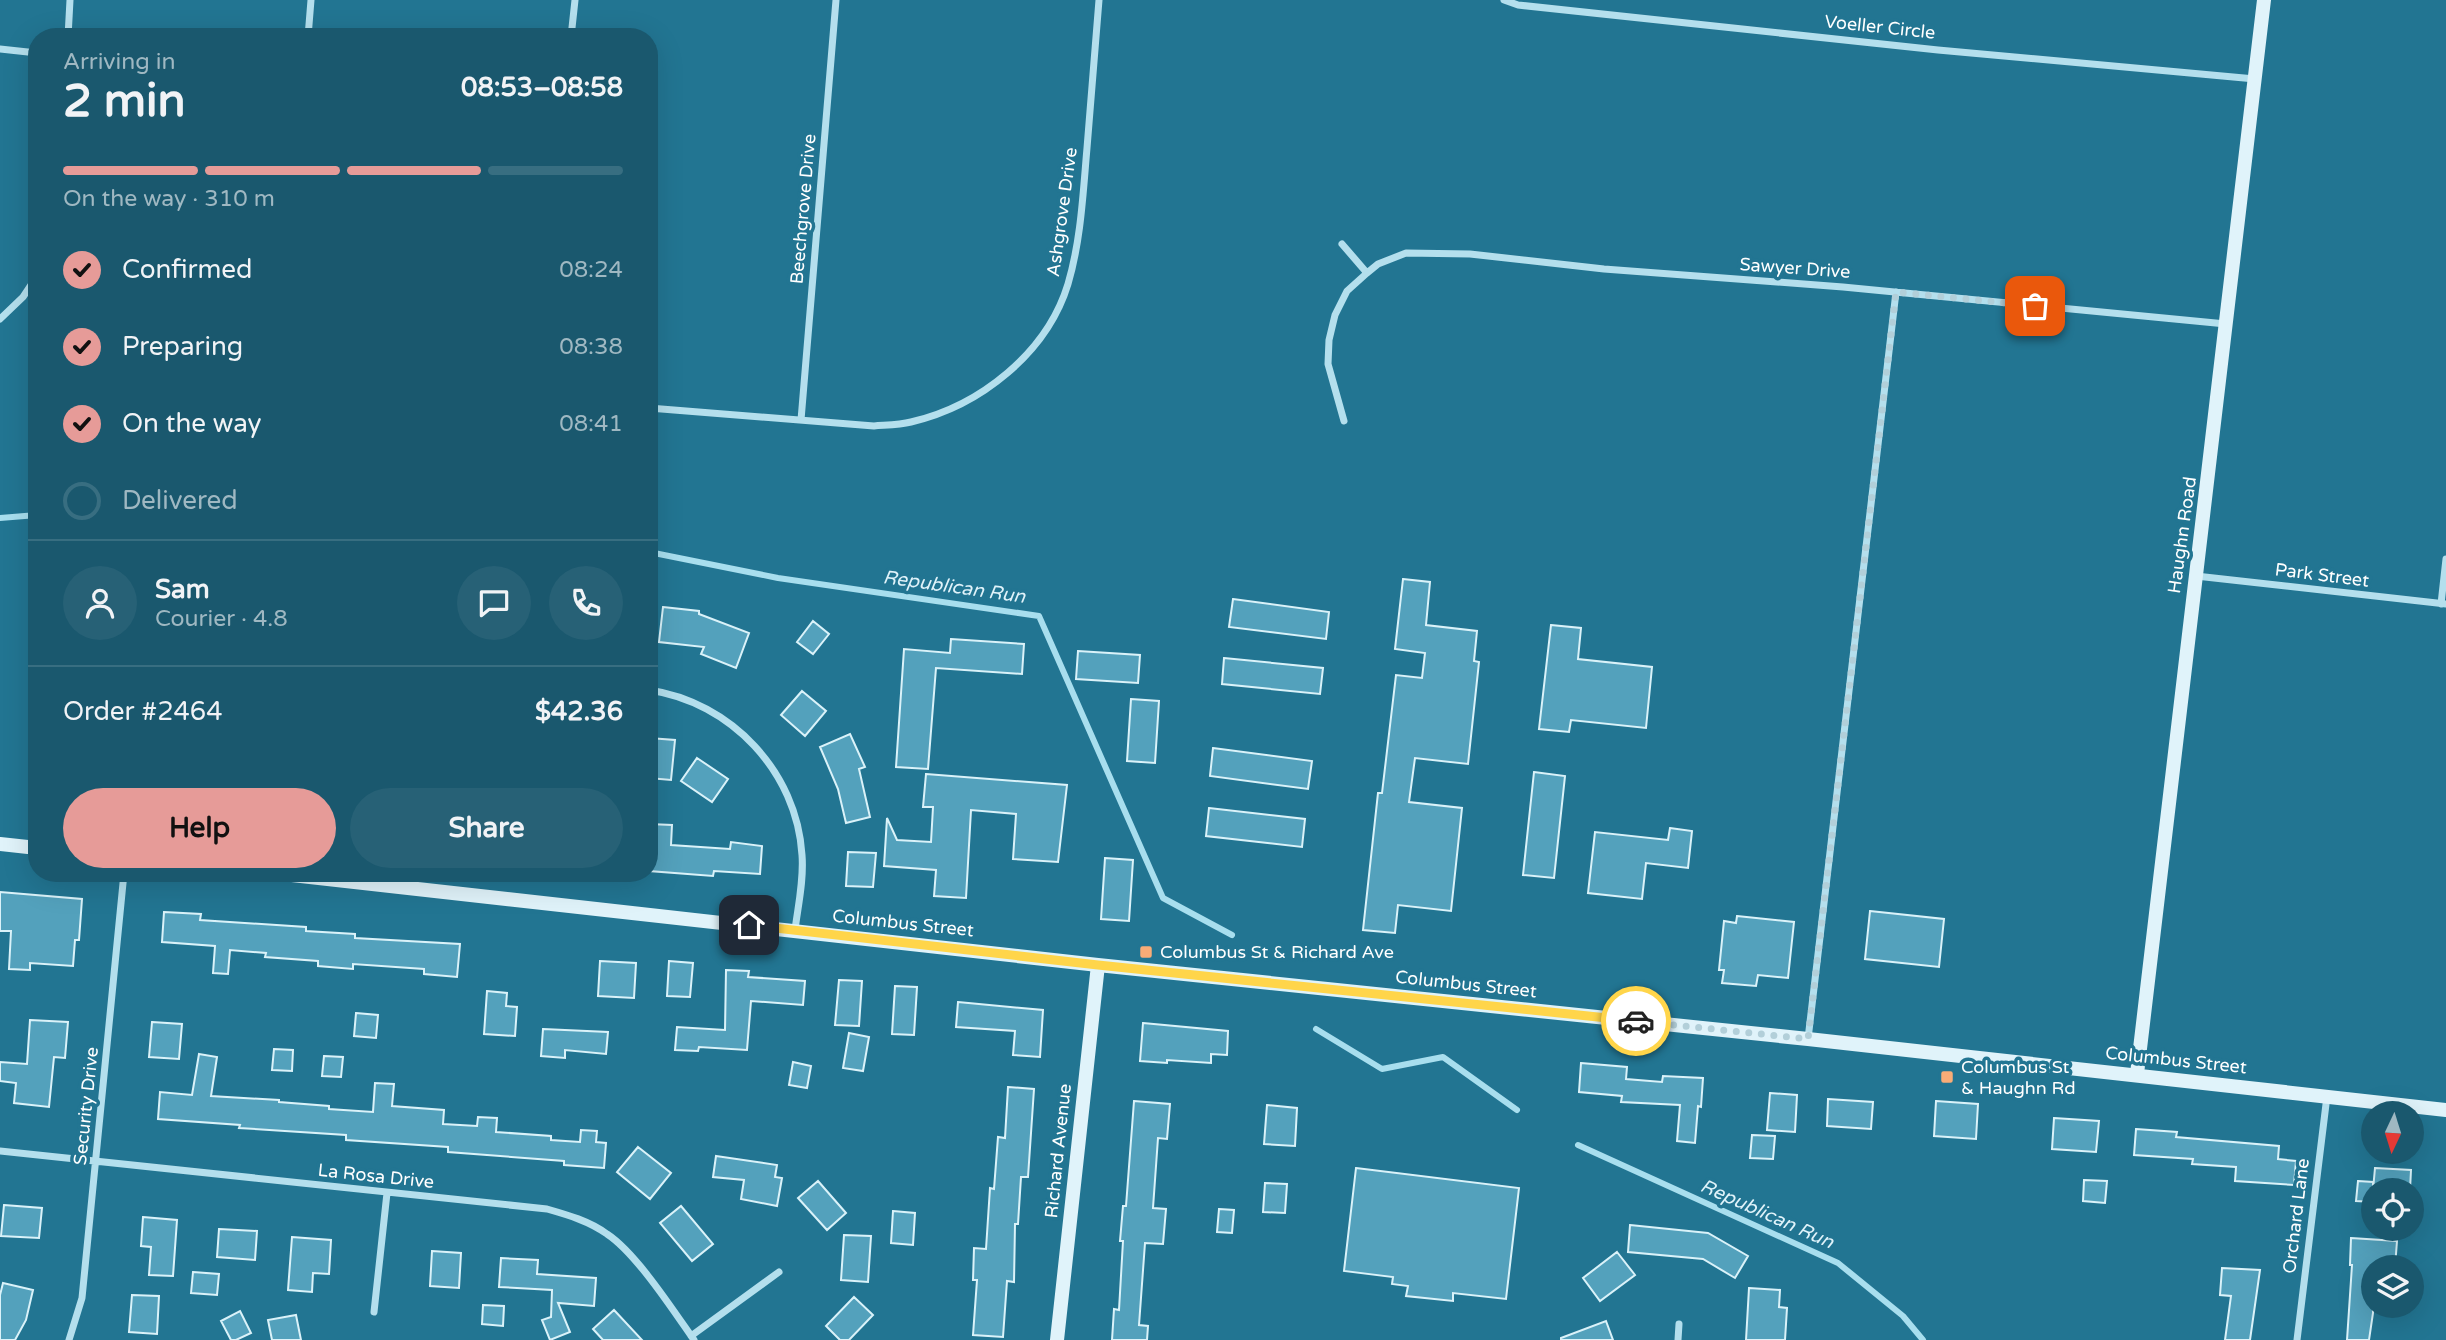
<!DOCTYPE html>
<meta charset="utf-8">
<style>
body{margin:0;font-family:"Varela Round",sans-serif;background:#276176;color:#f1f3f6;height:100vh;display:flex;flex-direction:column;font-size:26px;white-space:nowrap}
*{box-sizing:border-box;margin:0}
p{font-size:23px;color:#9fb8c2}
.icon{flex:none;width:38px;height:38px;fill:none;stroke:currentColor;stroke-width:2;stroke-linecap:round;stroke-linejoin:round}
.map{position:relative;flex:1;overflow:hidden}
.drawer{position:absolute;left:28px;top:28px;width:630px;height:854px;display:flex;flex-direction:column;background:#1a586e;border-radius:28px;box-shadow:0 7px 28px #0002}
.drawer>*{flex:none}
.needle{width:46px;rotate:184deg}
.tools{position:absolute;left:2361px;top:1101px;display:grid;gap:14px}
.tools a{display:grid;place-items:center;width:63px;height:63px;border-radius:50%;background:#1a586e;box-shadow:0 7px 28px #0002;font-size:35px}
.pin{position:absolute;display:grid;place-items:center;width:60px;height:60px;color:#fff;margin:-30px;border-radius:14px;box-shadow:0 4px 10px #0006}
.courier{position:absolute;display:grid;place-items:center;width:70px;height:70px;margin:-35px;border:5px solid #ffd54a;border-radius:50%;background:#fff;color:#222;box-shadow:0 2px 9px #0007}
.overview em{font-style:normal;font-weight:700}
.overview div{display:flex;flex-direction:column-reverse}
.overview{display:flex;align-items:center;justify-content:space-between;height:119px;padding:0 35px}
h1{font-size:46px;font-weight:700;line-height:52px}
.bar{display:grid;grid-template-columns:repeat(4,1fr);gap:10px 7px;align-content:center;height:84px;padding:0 35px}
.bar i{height:9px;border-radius:5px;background:#386e81}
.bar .current{background:#e69b98}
.bar p{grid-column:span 4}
.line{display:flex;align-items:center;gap:18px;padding:0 35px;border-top:2px solid #386e81}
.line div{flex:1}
.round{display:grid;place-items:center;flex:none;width:74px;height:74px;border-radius:37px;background:#276176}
ol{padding:0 35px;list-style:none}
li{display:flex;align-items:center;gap:21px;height:77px}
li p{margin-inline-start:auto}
li .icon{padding:7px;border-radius:50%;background:#e69b98;color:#111;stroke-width:4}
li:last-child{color:#9fb8c2}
li i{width:38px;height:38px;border:4px solid #386e81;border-radius:50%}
.button{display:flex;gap:14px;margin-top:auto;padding:14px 35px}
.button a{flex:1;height:80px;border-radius:42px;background:#e69b98;color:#111;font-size:28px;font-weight:700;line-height:80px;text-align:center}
.button a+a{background:#276176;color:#f1f3f6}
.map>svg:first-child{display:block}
</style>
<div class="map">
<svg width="2446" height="1340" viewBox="0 0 2446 1340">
<rect width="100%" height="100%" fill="#227592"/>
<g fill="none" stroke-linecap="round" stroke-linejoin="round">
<path stroke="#a8deee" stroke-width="6" d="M0,518L37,515
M649,552L778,578L1039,616L1163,898L1232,935
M1316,1029L1382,1069L1443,1057L1517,1110
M1578,1145L1838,1263L1903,1316L1923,1340"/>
</g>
<path fill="#53a1bc" stroke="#daf2f9" stroke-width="2" d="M1403,579L1430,582L1426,625L1477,631L1474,661L1479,662L1468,764L1415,758L1409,802L1462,808L1451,911L1398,905L1395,933L1363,930L1378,793H1382L1396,675L1422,678L1425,653L1395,649Z
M1233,599L1329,612L1326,639L1229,627Z
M663,607L699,611V614L749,633L736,668L701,654L704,647L659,642Z
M813,621L829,634L813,654L797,642Z
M1551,625L1581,628L1578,659L1652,667L1646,728L1571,720L1569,732L1539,729Z
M951,639L1024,644L1022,674L936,668L928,769L896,767L904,649L950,653Z
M1078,651L1140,655L1138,683L1076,679Z
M1224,658L1323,668L1320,694L1222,684Z
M802,691L826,711L805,736L781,715Z
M1131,699L1159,701L1155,763L1127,761Z
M850,734L865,767L859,769L870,817L846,823L838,789L820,747Z
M649,738L675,740L671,780L649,778Z
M1213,748L1312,761L1308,789L1210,776Z
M697,758L728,779L712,802L681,781Z
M1534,772L1565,776L1554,878L1523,875Z
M926,774L1067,785L1058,862L1013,859L1016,814L971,810L966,898L934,896L936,870L884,866L887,818L897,840L931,842L933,807H923Z
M1209,808L1305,819L1302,847L1206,836Z
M649,824L672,825L671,845L730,849L731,842L762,846L760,874L714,871L713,876L649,871Z
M1670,828L1692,831L1688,868L1646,863L1642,899L1588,893L1595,832L1668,840Z
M848,852L876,853L873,887L846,886Z
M1105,858L1133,860L1129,921L1101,919Z
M0,892L82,899L79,940H75L73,966L30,963V970L9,969L11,931H0Z
M1870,911L1944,919L1939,967L1865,959Z
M164,912L201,914L200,920L306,927V931L355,934V938L460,944L457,977L424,974V969L353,964V969L318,966V961L265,957L266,953L230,950L228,974L213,973L215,946L162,942Z
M1737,916L1794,922L1788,978L1758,975L1756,986L1722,983L1724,970H1719L1724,921L1736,923Z
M600,961L636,963L634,998L598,996Z
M669,961L693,963L690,997L667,996Z
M726,970L749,971L748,977L805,981L803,1005L751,1001L747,1050L699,1047L698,1051L675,1050L677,1027L725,1030Z
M839,980L862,981L859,1026L835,1025Z
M895,986L917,987L914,1035L892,1034Z
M487,991L507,993L506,1006L517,1007L515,1036L484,1034Z
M958,1002L1043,1010L1040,1057L1013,1055L1015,1031L956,1027Z
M356,1013L378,1015L376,1038L354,1036Z
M30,1020L68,1022L65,1058L54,1057L49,1107L14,1103L16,1083L0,1081V1062L27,1064Z
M152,1022L182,1024L179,1059L149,1057Z
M1143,1023L1228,1031L1227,1055L1211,1054V1063L1167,1060V1063L1140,1061Z
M543,1029L608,1032L606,1054L565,1050V1058L541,1056Z
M849,1033L869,1037L863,1071L843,1068Z
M274,1049L293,1050L292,1071L272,1070Z
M199,1054L217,1057L211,1096L279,1100V1102L329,1106V1109L373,1112L375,1083L394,1084L392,1106L444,1110L443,1124L477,1126L478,1117L497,1118L496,1132L551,1136V1140L580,1142L581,1130L597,1131L596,1142L606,1143L604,1168L564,1165V1161L448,1152V1147L346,1140V1135L239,1128L240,1125L158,1119L160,1092L192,1095Z
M324,1056L343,1057L341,1077L322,1076Z
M793,1062L811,1066L807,1088L789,1085Z
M1581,1063L1627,1067L1626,1079L1662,1082L1663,1076L1703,1078L1701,1107L1698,1106L1695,1143L1677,1141L1680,1105L1621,1102L1622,1096L1579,1092Z
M1008,1087L1034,1089L1028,1177H1021L1018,1224H1015L1014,1282L1007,1281L1003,1337L973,1335L977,1280H973L974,1248L986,1249L990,1188L994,1189L998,1137L1005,1138Z
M1770,1093L1797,1095L1795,1132L1767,1130Z
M1828,1099L1873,1102L1871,1129L1827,1126Z
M1134,1101L1170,1104L1167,1139L1158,1138L1153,1208L1166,1209L1163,1244L1145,1243L1139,1325L1148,1326L1147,1340H1112L1114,1309L1119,1310L1123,1241H1120L1123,1206H1126Z
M1936,1101L1978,1104L1976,1139L1934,1136Z
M1267,1105L1297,1108L1295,1146L1264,1144Z
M2054,1118L2099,1121L2096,1152L2052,1149Z
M2136,1129L2177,1132L2176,1137L2279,1146L2278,1159L2296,1161L2294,1185L2235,1181L2236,1167L2192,1164L2193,1159L2134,1155Z
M1752,1135L1775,1136L1773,1159L1750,1158Z
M638,1147L671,1173L650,1199L617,1172Z
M716,1156L777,1165L775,1177L782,1178L777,1206L741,1199L744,1180L713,1177Z
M1356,1168L1519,1188L1506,1299L1453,1293V1301L1406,1296L1408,1286L1392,1284L1393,1277L1344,1271Z
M2375,1168L2411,1170L2410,1190H2373Z
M2084,1180L2107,1181L2105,1203L2083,1201Z
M818,1181L846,1213L827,1230L798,1198Z
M2358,1181L2373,1182V1202L2356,1201Z
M1265,1183L1287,1184L1285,1213L1263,1212Z
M4,1205L42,1208L39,1238L1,1236Z
M681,1206L713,1244L692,1261L660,1223Z
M1219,1209L1234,1210L1232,1233L1217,1232Z
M893,1211L915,1213L913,1245L891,1243Z
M143,1217L177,1220L173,1276L149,1275L151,1247L141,1246Z
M1630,1225L1708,1233L1748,1256L1735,1278L1703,1259L1628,1252Z
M219,1229L257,1231L255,1260L217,1257Z
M844,1235L871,1236L868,1282L841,1280Z
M292,1237L331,1240L329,1274L313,1273L312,1292L288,1290Z
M2351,1238L2397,1241L2395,1267H2373V1313L2369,1340H2347L2352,1265H2350Z
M432,1251L461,1253L459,1288L430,1286Z
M1617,1252L1635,1275L1600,1301L1583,1278Z
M501,1258L538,1260L537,1274L596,1278L594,1306L558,1303L570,1332L550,1340L542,1320L551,1317L552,1290L499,1287Z
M2222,1268L2260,1270L2250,1340H2225L2231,1296L2220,1295Z
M193,1272L219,1274L217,1295L191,1293Z
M3,1283L33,1290L26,1320L15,1340H0V1295Z
M1749,1288L1780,1290L1779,1307L1787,1308L1785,1340H1746Z
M132,1295L159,1296L157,1334L129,1332Z
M854,1297L873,1315L849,1340H840L826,1326Z
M483,1305L504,1306L503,1326L482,1324Z
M614,1310L642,1340H603L593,1329Z
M240,1311L251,1333L236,1340H231L221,1321Z
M296,1315L301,1340H272L268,1320Z
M1606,1321L1613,1340H1561V1338Z"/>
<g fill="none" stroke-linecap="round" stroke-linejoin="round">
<path stroke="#b4dfed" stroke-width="7" d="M1504,0L1518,5L1938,50L2255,79
M68,37L70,0
M308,37L311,0
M571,37L575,0
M0,49L37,53
M1342,244L1367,273
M0,319L23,297L37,276
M649,408L874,426C886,425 899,425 911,422C980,406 1047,353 1068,284C1081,240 1083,193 1087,148C1091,99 1095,49 1099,0
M801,420L836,0
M1344,421L1328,364L1329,340L1335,315L1347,291L1367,273L1378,264L1406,253L1470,254L1604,269L1843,287L2226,324
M2196,576L2446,604
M2441,604L2446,559
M649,690C731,702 797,772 802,855C804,880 798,906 795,930
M1808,1039L1896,292
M0,1151L547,1209C568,1215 589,1221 607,1234C636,1253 673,1310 694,1340
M374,1312L387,1193
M691,1336L779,1272
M69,1340L82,1298L124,873
M1678,1340L1679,1324
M2297,1340L2327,1096"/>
<path stroke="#e0f3fa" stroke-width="14" d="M0,844L37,848
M274,873L1098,965L1808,1039L2446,1110
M2137,1074L2264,0
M1057,1340L1098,965"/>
</g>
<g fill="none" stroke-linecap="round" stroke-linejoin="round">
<path stroke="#b2cfd9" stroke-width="7" stroke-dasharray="0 12.6" d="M1636,1021L1808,1039L1896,292L2035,306"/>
<path stroke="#ffd54a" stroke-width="9" d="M749,925L1098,965L1636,1021"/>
</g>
<g fill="#f8ac77" stroke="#227592" stroke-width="2.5">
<rect x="1139" y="945" width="14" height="14" rx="3.5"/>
<rect x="1940" y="1070" width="14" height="14" rx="3.5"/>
</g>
<g text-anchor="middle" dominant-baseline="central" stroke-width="7" stroke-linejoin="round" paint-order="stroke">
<g font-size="18" fill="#fff" stroke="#227592">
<text transform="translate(1880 27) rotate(6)">Voeller Circle</text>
<text transform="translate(803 209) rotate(-85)">Beechgrove Drive</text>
<text transform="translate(1062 212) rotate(-82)">Ashgrove Drive</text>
<text transform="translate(1795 268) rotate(4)">Sawyer Drive</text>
<text transform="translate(2182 535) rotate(-82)">Haughn Road</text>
<text transform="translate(2322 575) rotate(7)">Park Street</text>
<text transform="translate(903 923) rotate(6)">Columbus Street</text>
<text transform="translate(1466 984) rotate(6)">Columbus Street</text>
<text transform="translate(2176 1060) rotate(6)">Columbus Street</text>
<text transform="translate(86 1106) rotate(-84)">Security Drive</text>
<text transform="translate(1058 1151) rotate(-84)">Richard Avenue</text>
<text transform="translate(376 1176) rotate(6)">La Rosa Drive</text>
<text transform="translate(2296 1216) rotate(-83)">Orchard Lane</text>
</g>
<g font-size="18" fill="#fff" stroke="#227592" text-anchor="start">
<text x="1160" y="952">Columbus St &amp; Richard Ave</text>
<text x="1961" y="1067">Columbus St<tspan x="1961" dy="21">&amp; Haughn Rd</tspan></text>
</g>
<g font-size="19" font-style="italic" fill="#e0f3fa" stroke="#227592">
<text transform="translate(954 587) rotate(8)">Republican Run</text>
<text transform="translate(1767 1214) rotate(24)">Republican Run</text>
</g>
</g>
</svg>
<div class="tools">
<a><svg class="needle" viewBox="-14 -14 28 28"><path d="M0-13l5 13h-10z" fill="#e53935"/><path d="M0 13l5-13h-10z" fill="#9fb8c2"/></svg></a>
<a><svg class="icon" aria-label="locate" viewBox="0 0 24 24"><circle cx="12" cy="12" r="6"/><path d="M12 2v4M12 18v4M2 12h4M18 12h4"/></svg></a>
<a><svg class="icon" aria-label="layers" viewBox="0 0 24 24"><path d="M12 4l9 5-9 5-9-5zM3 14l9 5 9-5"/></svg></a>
</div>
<div class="pin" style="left:2035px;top:306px;background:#ea580c"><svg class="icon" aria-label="bag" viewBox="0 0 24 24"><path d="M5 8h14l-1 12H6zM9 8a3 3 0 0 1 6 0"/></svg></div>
<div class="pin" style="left:749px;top:925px;background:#1f2937"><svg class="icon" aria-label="home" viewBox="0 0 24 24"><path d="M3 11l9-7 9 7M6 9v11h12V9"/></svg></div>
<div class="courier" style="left:1636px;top:1021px"><svg class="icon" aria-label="car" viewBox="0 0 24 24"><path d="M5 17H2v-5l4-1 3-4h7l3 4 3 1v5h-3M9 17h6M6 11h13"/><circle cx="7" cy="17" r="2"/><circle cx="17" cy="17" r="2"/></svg></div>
<section class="drawer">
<div class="overview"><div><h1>2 min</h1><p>Arriving in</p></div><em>08:53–08:58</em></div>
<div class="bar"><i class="current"></i><i class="current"></i><i class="current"></i><i></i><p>On the way · 310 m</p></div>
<ol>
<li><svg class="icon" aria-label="check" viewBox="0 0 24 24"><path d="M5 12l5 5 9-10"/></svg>Confirmed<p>08:24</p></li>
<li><svg class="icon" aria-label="check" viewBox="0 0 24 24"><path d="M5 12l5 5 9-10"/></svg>Preparing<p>08:38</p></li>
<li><svg class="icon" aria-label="check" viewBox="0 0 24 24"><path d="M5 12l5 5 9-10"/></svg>On the way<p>08:41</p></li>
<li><i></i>Delivered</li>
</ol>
<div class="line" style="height:126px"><a class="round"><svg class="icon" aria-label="person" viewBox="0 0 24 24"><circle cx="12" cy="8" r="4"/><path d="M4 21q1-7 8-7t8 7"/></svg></a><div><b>Sam</b><p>Courier · 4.8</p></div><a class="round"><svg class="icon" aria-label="chat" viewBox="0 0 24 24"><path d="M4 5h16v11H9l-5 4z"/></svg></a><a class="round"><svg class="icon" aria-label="phone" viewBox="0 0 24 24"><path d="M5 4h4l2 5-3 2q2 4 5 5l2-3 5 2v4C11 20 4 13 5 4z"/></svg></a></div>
<div class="line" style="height:91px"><div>Order #2464</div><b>$42.36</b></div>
<div class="button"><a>Help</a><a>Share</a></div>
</section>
</div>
